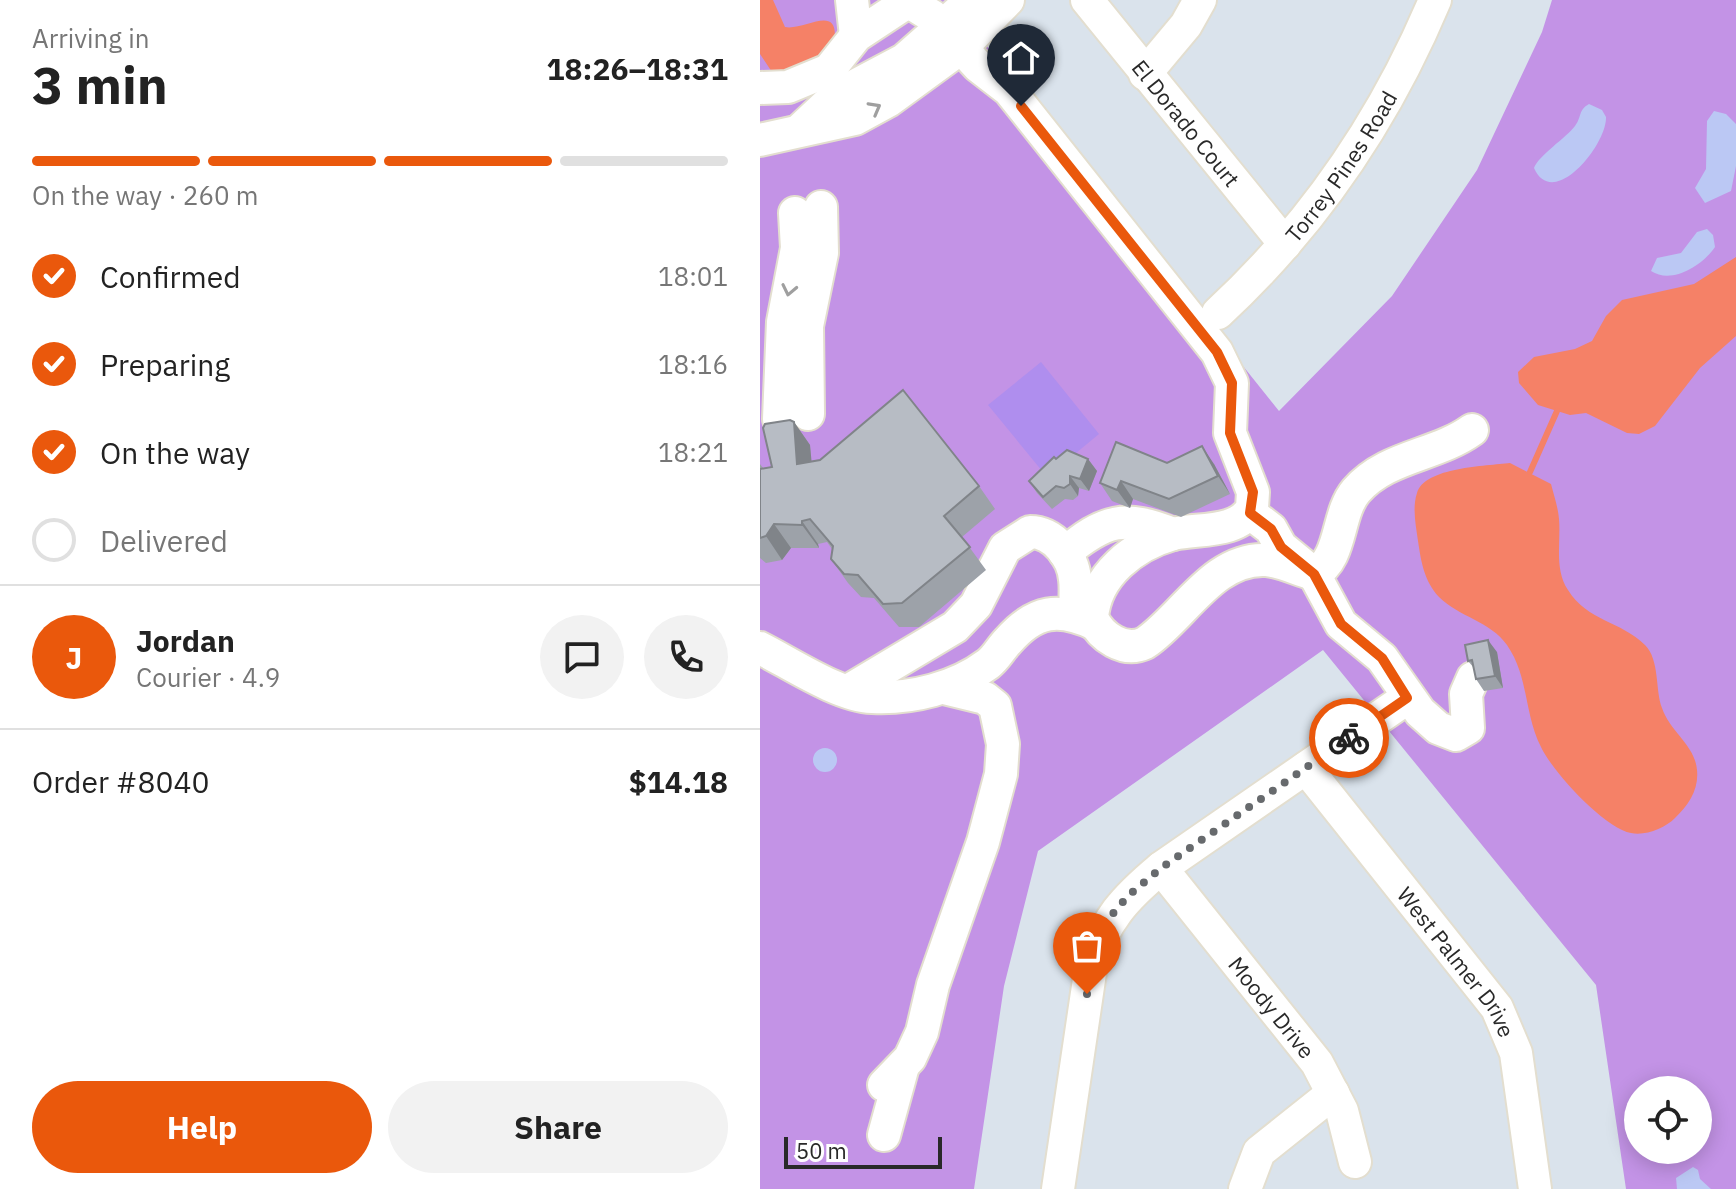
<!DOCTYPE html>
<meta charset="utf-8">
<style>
body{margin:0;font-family:"IBM Plex Sans",sans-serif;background:#f2f2f2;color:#222;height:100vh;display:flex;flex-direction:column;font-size:30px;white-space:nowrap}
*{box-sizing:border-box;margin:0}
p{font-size:26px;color:#767676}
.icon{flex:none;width:44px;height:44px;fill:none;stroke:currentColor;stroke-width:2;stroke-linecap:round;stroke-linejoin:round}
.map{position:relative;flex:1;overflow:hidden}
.drawer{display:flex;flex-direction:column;background:#fff;width:760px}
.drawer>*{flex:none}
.fabs{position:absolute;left:864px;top:1076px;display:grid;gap:16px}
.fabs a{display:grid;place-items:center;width:88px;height:88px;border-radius:50%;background:#fff;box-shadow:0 4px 20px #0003;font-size:40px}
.scale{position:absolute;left:24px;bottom:20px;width:158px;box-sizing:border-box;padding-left:8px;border:4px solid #292929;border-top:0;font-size:22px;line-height:28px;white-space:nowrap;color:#292929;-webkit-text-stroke:6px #fff;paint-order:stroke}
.pin{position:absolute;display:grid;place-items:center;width:68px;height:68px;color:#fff;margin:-82px -34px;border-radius:50% 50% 50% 0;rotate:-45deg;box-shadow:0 0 8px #0007}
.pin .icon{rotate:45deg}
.courier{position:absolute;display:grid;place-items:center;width:80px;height:80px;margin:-40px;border:6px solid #ea580c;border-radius:50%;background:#fff;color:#222;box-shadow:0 2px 10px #0007}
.head em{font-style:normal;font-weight:700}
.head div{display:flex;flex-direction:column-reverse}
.head{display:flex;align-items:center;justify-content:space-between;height:136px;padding:0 32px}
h1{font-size:52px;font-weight:700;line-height:60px}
.bar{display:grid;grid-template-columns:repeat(4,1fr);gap:12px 8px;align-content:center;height:96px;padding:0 32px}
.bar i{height:10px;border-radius:6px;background:#e0e0e0}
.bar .active{background:#ea580c}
.bar p{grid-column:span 4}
.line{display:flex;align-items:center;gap:20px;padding:0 32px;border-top:2px solid #e0e0e0}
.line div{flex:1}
.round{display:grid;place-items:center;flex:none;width:84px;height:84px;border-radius:42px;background:#f2f2f2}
ol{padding:0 32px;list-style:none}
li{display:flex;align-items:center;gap:24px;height:88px}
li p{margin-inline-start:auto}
li .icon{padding:8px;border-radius:50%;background:#ea580c;color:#fff;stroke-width:4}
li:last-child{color:#767676}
li i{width:44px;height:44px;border:4px solid #e0e0e0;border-radius:50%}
.button{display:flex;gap:16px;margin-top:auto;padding:16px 32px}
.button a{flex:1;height:92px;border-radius:48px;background:#ea580c;color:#fff;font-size:32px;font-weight:700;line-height:92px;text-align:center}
.button a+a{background:#f2f2f2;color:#222}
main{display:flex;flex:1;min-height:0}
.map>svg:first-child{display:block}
</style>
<main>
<section class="drawer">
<div class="head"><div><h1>3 min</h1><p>Arriving in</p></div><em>18:26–18:31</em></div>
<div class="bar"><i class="active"></i><i class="active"></i><i class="active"></i><i></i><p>On the way · 260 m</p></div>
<ol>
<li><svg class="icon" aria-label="check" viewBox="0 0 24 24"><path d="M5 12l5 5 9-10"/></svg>Confirmed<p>18:01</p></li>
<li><svg class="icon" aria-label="check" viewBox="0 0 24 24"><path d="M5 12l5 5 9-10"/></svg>Preparing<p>18:16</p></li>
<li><svg class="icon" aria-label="check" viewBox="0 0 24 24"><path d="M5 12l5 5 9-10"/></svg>On the way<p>18:21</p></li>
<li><i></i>Delivered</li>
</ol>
<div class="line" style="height:144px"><b class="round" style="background:#ea580c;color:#fff">J</b><div><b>Jordan</b><p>Courier · 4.9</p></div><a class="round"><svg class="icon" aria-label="chat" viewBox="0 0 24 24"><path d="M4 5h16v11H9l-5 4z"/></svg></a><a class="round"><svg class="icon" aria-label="phone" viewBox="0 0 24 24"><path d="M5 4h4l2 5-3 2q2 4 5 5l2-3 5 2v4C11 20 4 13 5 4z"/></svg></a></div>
<div class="line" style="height:104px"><div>Order #8040</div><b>$14.18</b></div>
<div class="button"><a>Help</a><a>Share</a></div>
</section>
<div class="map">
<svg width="976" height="1189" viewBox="0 0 976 1189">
<rect width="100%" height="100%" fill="#dae3ec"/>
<path fill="#c393e6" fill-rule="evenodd" d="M0,0H190L519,411L632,296L717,170L782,32L792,0H976V1189H866L836,985L563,650L278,851L244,986L214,1189H0ZM878,1090H938V1150H878Z"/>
<path fill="#bbc8f4" d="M829,104L842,110L846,117C847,145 793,211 774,168C779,155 806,138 815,126C822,117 818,110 829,104Z
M954,111L966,114L976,124V166L971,191L945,203L935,188L946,169L947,121Z
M947,229L953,235L955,247C943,265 912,285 891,271L897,258L921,253L937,232Z
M53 760a12 12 0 1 1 24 0a12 12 0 1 1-24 0Z
M933,1167L938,1170L940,1179L951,1189H917L916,1178Z"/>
<path fill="#af8eee" d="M281,362L339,434L287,477L228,405Z"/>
<path fill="#f58167" d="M0,0H13L25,27C45,31 81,1 74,44C56,60 36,72 12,72L0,54Z
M976,257V336L940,368L895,426L879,434L867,433L826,413L810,415L778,405L759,383L758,372L774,357L815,349L832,341L846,316L862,300L934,284Z
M750,463L791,484C794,496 798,507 799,519C801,543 794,569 808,590C827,621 861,621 885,645C900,660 895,690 902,708C910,732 935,745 937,770C939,789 929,805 915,818C905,828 886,836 871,833C845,829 792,771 781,747C764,714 769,677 747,645C730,621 699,617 679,597C664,581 661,561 658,541C656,526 652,508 657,493C665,467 726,466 750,463Z"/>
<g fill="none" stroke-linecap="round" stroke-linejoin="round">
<path stroke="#f58167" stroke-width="6" d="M770,472L797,411"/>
<defs>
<g id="minor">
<path d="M92,0L96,36"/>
<path d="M146,0L172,16L218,66L249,90L457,352L472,383L470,433L493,492L492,508C478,534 437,528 413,534C374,545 335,575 332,618C341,637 364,653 385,643C423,618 453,557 506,560C522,561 538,570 554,574C583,558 576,515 596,491C626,456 676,456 712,430"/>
<path id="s1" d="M327,0L525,244"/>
<path d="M385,74L426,25L440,0"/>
<path d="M0,88L28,87L69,70L96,36L149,1"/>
<path d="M41,129L76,96L144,60L212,0"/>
<path d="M0,140L95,119L128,101L202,47L248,0"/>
<path id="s2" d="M458,313C552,226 625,119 675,0"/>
<path d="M48,414L47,326L62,253L61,207"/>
<path d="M19,419L23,322L37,248L35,213"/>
<path d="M490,513L511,529L521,547L554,574L581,624L622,658L660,712L678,728L696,735L708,728L706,694L713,678"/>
<path d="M305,553C344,520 365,514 413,534"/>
<path d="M0,648C30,663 79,696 112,697C152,699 196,688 228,664C236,658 241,648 248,641C275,610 299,607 335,624"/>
<path d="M88,691L195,627L216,605L245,548L270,532C294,532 313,557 315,579C317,593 313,603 319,616"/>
<path id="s3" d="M546,768L737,1008L756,1053L775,1189"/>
<path id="s4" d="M401,868L557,1063L582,1111L595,1162"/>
<path d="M124,1085L150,1058L162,1032L173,985L223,842L241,774L243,744L235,706L225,698L184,688"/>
<path d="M124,1135L143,1066"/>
<path d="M298,1189L331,966C343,921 366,897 401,868L647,698"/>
<path d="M485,1189L499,1152L573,1093"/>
</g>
</defs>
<use href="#minor" stroke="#e3decf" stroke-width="36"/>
<use href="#minor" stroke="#fff" stroke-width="32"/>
</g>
<path fill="#9da2a9" d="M34,422L50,445L51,461L219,486L235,509L202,537L226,570L159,627H139L114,598L101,597L88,583L71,559L72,549L67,542L58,544L59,548H31L22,560L6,563L0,558V464L3,468L12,467Z
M296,459H328L337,471L329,491L319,488L318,496L313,500L305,499L292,509L277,493L269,481Z
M407,463L454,464L470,494L421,517L373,499L370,508L352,501L340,483Z
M737,652L743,688L724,691L716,679L714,668L708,661Z"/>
<path fill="#808489" d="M34,422L50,445L54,487L37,464Z
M442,446L454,464L470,494L458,476Z
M328,459L337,471L329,491L320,479Z
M310,476L319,488L318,496L310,484Z
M361,481L373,499L370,508L357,490Z
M42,521L58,544L59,548L42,525Z
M14,524L31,548L22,560L6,536Z
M728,640L737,652L743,688L735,676Z"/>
<path fill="#b7bcc4" stroke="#808489" stroke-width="2" d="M143,390L219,486L184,516L210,547L142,603L123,604L98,575L84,574L71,559L73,546L50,519L42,521V525L14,524L6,536L0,538V469L12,467L3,428L5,424L30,420L34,422L37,464L60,460Z
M356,442L407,463L442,446L458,476L409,499L361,481L357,490L340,483Z
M307,450L328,459L320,479L310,476V484L304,488L296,486L283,497L269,481L294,457L296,459Z
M728,640L735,676L716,679L712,660L708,661L705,645Z"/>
<defs><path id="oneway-chevron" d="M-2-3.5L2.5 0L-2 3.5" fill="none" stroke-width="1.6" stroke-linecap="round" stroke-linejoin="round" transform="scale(2)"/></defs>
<g stroke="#9f9f9f">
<use href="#oneway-chevron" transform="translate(115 108) rotate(-29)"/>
<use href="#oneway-chevron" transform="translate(29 290) rotate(102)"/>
</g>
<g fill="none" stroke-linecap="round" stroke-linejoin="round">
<path stroke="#676a6d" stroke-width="8" stroke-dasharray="0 14.4" d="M327,994L337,942L350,917L368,896L401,868L589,738"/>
<path stroke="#ea580c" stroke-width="10" d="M261,106L457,352L472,383L470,433L493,492L490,513L511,529L521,547L554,574L581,624L622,658L647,698L589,738"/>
</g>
<g text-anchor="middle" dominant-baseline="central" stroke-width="6" stroke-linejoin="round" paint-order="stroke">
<g font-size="22" fill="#292929" stroke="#fff">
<text stroke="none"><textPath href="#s1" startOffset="158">El Dorado Court</textPath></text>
<text stroke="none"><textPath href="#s2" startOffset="192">Torrey Pines Road</textPath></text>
<text stroke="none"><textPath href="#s3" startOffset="246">West Palmer Drive</textPath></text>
<text stroke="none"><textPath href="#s4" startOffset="178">Moody Drive</textPath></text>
</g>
</g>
</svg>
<div class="fabs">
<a><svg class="icon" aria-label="locate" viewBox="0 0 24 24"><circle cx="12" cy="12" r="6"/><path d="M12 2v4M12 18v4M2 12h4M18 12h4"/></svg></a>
</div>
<div class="scale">50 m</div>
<div class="pin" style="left:327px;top:994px;background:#ea580c"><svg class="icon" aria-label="bag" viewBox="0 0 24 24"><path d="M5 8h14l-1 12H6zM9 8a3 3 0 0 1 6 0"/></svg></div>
<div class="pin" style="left:261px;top:106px;background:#1f2937"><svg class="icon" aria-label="home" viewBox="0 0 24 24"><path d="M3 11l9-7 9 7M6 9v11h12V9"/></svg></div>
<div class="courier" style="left:589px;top:738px"><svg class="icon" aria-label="bike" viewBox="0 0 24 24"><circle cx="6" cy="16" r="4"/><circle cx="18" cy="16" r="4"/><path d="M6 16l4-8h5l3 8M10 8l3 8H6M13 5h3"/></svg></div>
</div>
</main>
